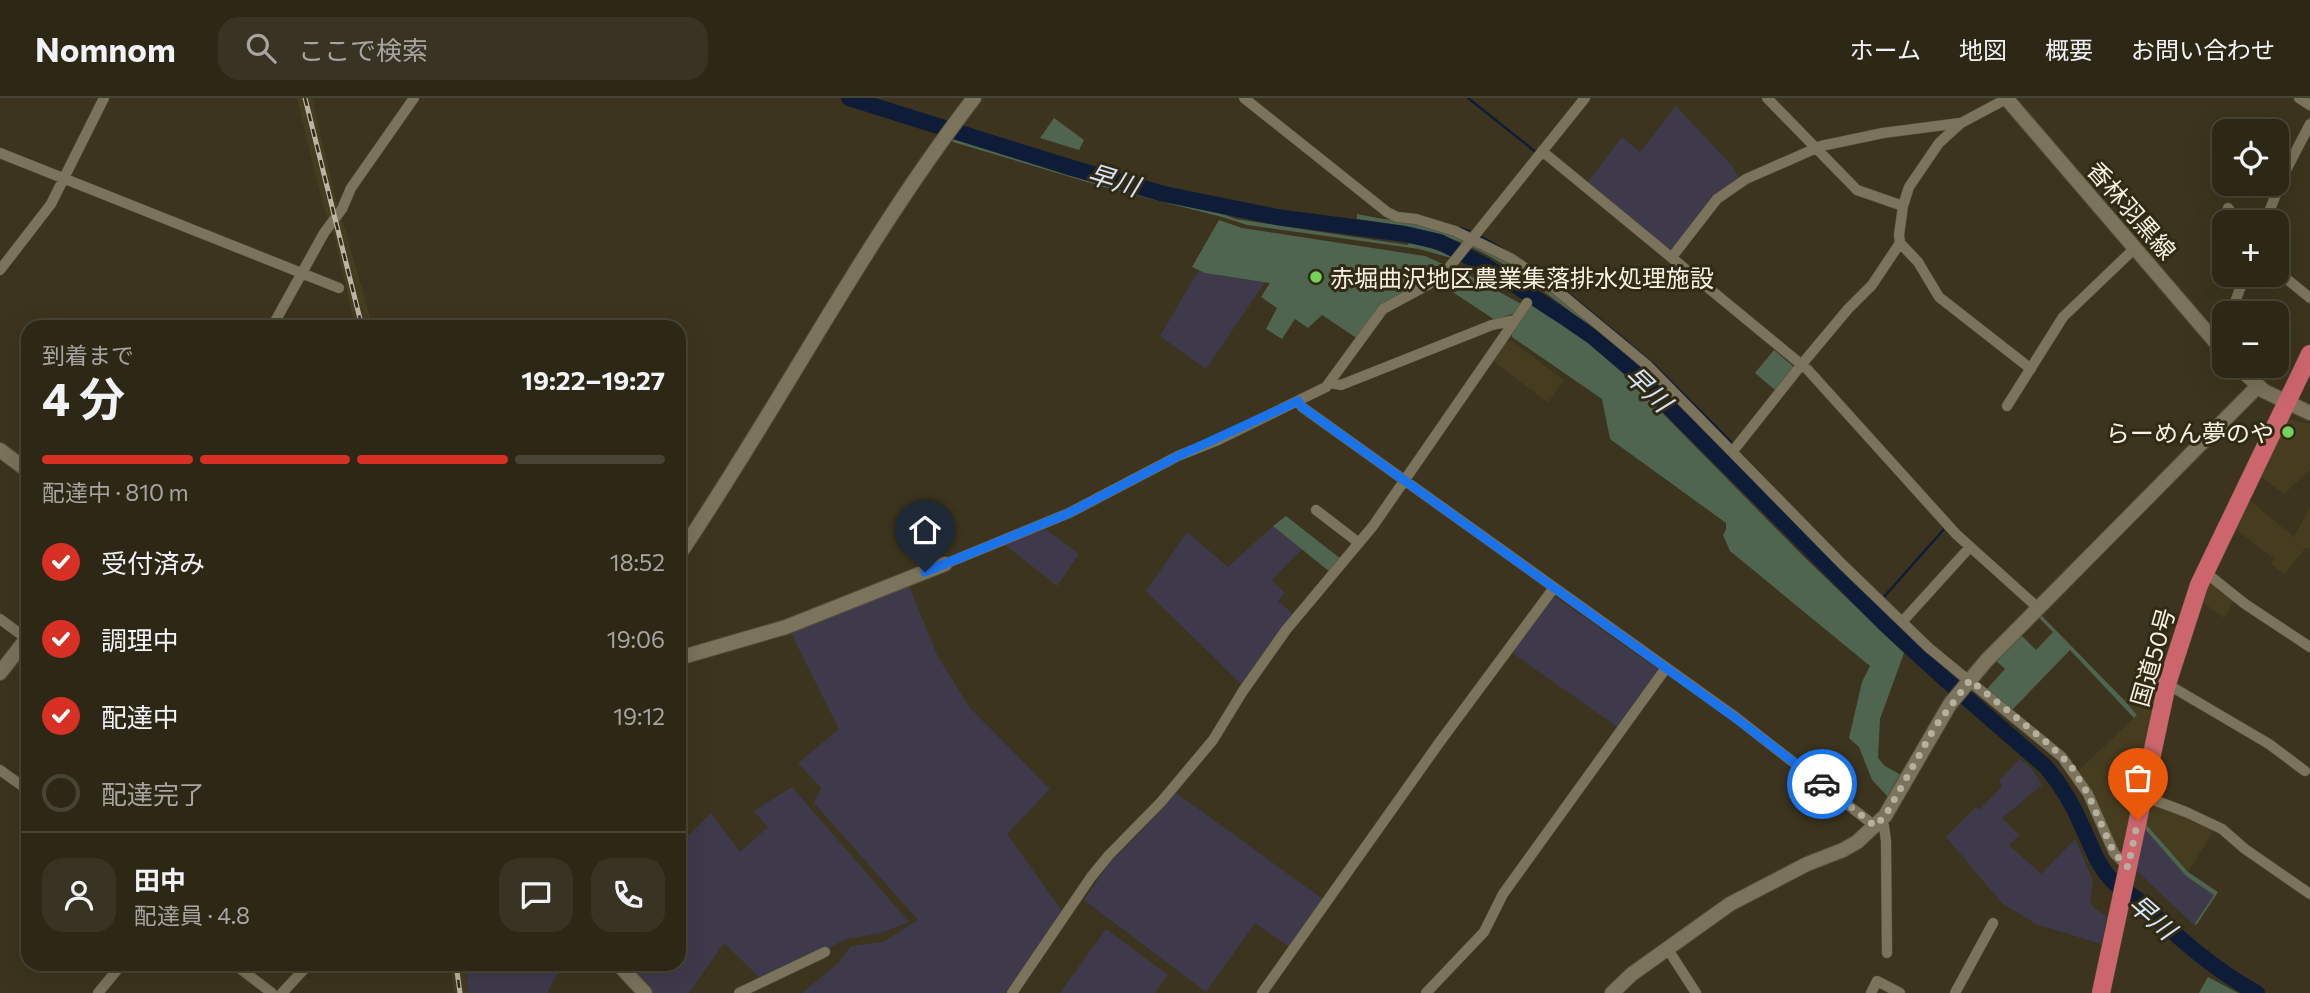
<!DOCTYPE html>
<html lang="ja">
<meta charset="utf-8">
<style>
body{margin:0;font-family:Commissioner,"Noto Sans JP",sans-serif;background:#393323;color:#f1f3f6;height:100vh;display:flex;flex-direction:column;font-size:26px;white-space:nowrap}
*{box-sizing:border-box;margin:0}
p{font-size:23px;color:#a7a5a1}
.icon{flex:none;width:38px;height:38px;fill:none;stroke:currentColor;stroke-width:2;stroke-linecap:round;stroke-linejoin:round}
.map{position:relative;flex:1;overflow:hidden}
.sheet{position:absolute;left:21px;top:222px;width:665px;height:651px;display:flex;flex-direction:column;background:#2d2716;border-radius:21px;box-shadow:0 7px 28px #0002,0 0 0 2px #484435}
.sheet>*{flex:none}
.buttons{position:absolute;left:2212px;top:21px;display:grid;gap:14px}
.buttons a{display:grid;place-items:center;width:77px;height:77px;border-radius:14px;background:#2d2716;box-shadow:0 7px 28px #0002,0 0 0 2px #484435;font-size:35px}
.pin{position:absolute;display:grid;place-items:center;width:60px;height:60px;color:#fff;margin:-72px -30px;border-radius:50% 50% 50% 0;rotate:-45deg;box-shadow:0 0 7px #0007}
.pin .icon{rotate:45deg}
.courier{position:absolute;display:grid;place-items:center;width:70px;height:70px;margin:-35px;border:5px solid #1a73e8;border-radius:50%;background:#fff;color:#222;box-shadow:0 2px 9px #0007}
.overview em{font-style:normal;font-weight:700}
.overview div{display:flex;flex-direction:column-reverse}
.overview{display:flex;align-items:center;justify-content:space-between;height:119px;padding:0 21px}
h1{font-size:46px;font-weight:700;line-height:52px}
.bar{display:grid;grid-template-columns:repeat(4,1fr);gap:10px 7px;align-content:center;height:84px;padding:0 21px}
.bar i{height:9px;border-radius:5px;background:#484435}
.bar .active{background:#d93025}
.bar p{grid-column:span 4}
.line{display:flex;align-items:center;gap:18px;padding:0 21px;border-top:2px solid #484435}
.line div{flex:1}
.round{display:grid;place-items:center;flex:none;width:74px;height:74px;border-radius:21px;background:#393323}
ol{padding:0 21px;list-style:none}
li{display:flex;align-items:center;gap:21px;height:77px}
li p{margin-inline-start:auto}
li .icon{padding:7px;border-radius:50%;background:#d93025;color:#fff;stroke-width:4}
li:last-child{color:#a7a5a1}
li i{width:38px;height:38px;border:4px solid #484435;border-radius:50%}
header{display:flex;align-items:center;gap:42px;box-sizing:border-box;height:98px;padding:0 35px;background:#2d2716;border-bottom:2px solid #484435}
header strong{font-size:33px}
nav{display:flex;gap:38px;margin-inline-start:auto;font-size:24px}
.search{width:490px;height:63px;background:#393323;display:flex;align-items:center;gap:18px;box-sizing:border-box;padding:0 24px;border-radius:21px;color:#a7a5a1;font-size:26px}
.map>svg:first-child{display:block}
</style>
<header>
<strong>Nomnom</strong>
<div class="search"><svg class="icon" aria-label="search" viewBox="0 0 24 24"><circle cx="10" cy="10" r="6"/><path d="M15 15l6 6"/></svg>ここで検索</div>
<nav><a>ホーム</a><a>地図</a><a>概要</a><a>お問い合わせ</a></nav>
</header>
<div class="map">
<svg width="2310" height="895" viewBox="0 0 2310 895">
<rect width="100%" height="100%" fill="#3c341e"/>
<path fill="#463c1f" d="M297,0H312L338,109L330,121L327,119L321,99Z
M337,121L343,124L373,229H355L332,129Z
M1511,243L1564,282L1548,305L1493,263L1507,244Z
M2288,321L2310,326V372L2284,396L2258,377Z
M2247,400L2294,439L2310,409V451L2306,449L2284,477L2271,466L2274,461L2233,429Z
M2210,484L2235,502L2224,520L2202,504Z
M2157,575L2163,580L2124,755L2117,754L2096,705L2078,673L2137,617L2124,602L2134,593L2138,596L2140,593L2143,595Z
M2149,705L2215,731L2188,774L2145,725Z
M450,866H464L468,895H454Z"/>
<path fill="#3e3a4b" d="M1676,8L1733,69L1739,80L1674,150L1669,151L1587,85L1622,39L1640,54Z
M1199,172L1205,175L1265,184L1206,271L1160,238Z
M1273,428L1302,451L1272,482L1285,495L1278,503L1293,516L1243,588L1146,493L1187,434L1228,469Z
M1045,431L1079,456L1057,488L1004,446Z
M909,488L938,559L970,610L1050,691L1007,736L1062,813L1005,895H802L837,866L851,848L883,844L918,822L814,705L821,690L798,665L839,631L791,535Z
M1553,497L1660,573L1619,630L1511,554Z
M2020,661L2033,672L2042,687L2002,720L2019,737L2009,747L2041,776L2075,741L2093,782L2090,803L2093,809L2107,819L2101,846L2036,826L2002,805L1946,739L1976,709L1979,712L2002,689L1999,682Z
M792,689L909,824L880,835L847,841L761,881L724,845L689,895H651L624,866H679V747L711,715L740,754L768,729L754,713Z
M1175,694L1324,802L1291,850L1255,825L1206,894L1084,802L1110,764L1135,740Z
M2145,731L2186,778L2215,797L2194,827L2136,772Z
M1106,831L1168,877L1155,895H1060Z
M465,866H563L547,895H468Z"/>
<path fill="#50654f" d="M1054,20L1084,42L1079,52L1040,40Z
M951,39C1010,56 1068,75 1127,91C1163,101 1201,107 1236,121L1408,147L1410,143L1453,158L1451,160L1419,151L1247,127L1222,119L1104,89L953,44Z
M1357,116L1383,121L1422,124L1452,134L1472,148C1488,146 1510,164 1523,173C1615,235 1691,315 1769,393L1766,396C1696,326 1627,254 1547,196C1520,176 1491,157 1460,144C1427,130 1392,126 1357,121Z
M1219,122L1242,130L1425,158L1445,167L1437,177L1379,210L1358,241L1322,217L1308,230L1295,221L1282,241L1266,231L1277,210L1261,199L1270,185L1205,175L1192,169Z
M1456,170L1523,207L1515,215L1495,222L1439,185Z
M1530,205L1580,238L1624,276L1802,457L1904,555L1880,621L1878,660L1885,668L1903,678L1890,701L1872,682L1859,649L1849,640L1862,584L1870,568L1730,453L1723,437L1726,432V425L1610,341L1602,301L1512,239V236Z
M1774,252L1794,269L1775,292L1755,275Z
M1286,418L1341,461L1330,474L1273,428Z
M2039,515L2124,602L2137,617L2134,620L2070,552L2012,612L1986,592L2005,571L1994,561L2019,535L2036,552L2053,534L2036,517Z
M2145,725L2188,774L2218,794L2197,826L2194,827L2214,797L2186,778L2145,731Z
M2208,879L2238,895H2199Z"/>
<g fill="none" stroke-linecap="round" stroke-linejoin="round">
<path stroke="#0f1c38" stroke-width="2.5" d="M1468,0L1537,55
M1460,130L1469,133
M1482,139L1504,152
M1562,190L1650,263L1733,346
M1883,500L1945,430
M1885,526L1888,522"/>
<path stroke="#0f1c38" stroke-width="16" d="M849,0L1072,70L1164,96L1277,119L1405,136L1440,144L1484,167L1564,219L1593,239L1633,273L1885,526L1947,583L2046,669C2061,687 2073,707 2082,728C2090,745 2097,766 2110,780C2118,790 2130,795 2139,803C2177,838 2211,870 2257,895"/>
<defs>
<path id="street" d="M1244,0L1387,114L1397,119L1416,121L1455,133L1512,161L1554,190L1647,267L1841,465L1929,550L2062,659L2088,696L2114,755L2128,769
M1767,0L1857,92L1903,108
M2008,0L1961,25L1939,45L1909,89L1903,108L1899,137L1900,145L1918,164L1939,199L2031,271
M2299,0L2310,7
M1542,53L1808,272L1956,436L2037,509
M0,55L339,190
M2228,110L2238,124
M2265,124L2284,76L2310,26
M1672,159L1717,101L1746,81L1821,48L1883,35L1960,25
M0,172L51,106L104,0
M2277,173L2310,200
M2231,215L2245,177
M272,229L324,135L342,111L351,90L414,0
M2217,246L2224,232
M1331,285L1341,287L1492,227L1515,222
M1298,303L1302,309L1734,618L1875,728
M2007,308L2063,219L2135,150
M1733,353L1802,266L1848,211L1872,187L1900,145
M1316,412L1359,445
M945,466L1069,415L1178,358L1218,342L1326,289L1383,211L1437,182L1447,172L1585,0
M2205,474L2245,506L2310,549
M0,521L27,541
M1902,524L1970,449
M2167,586L2269,646L2305,673
M0,672L28,692
M2143,698L2186,714L2222,731L2245,751L2310,796
M1880,723L1884,728L1886,743L1887,855
M1667,850L1696,895
M234,866L272,895
M98,895L122,866
M282,895L309,866
M739,895L825,854
M1012,895L1091,779L1109,757L1161,704L1213,642L1243,593L1286,532L1373,428L1527,205
M1262,895L1439,645L1553,491
M1426,895L1484,834L1503,796L1666,570
M1871,895L1877,883L1900,895
M1955,895L1993,825"/>
<path id="secondary" d="M2006,0L2224,254
M2237,268L2264,293L2310,315
M0,352L28,373
M679,457C781,306 863,144 974,0
M679,560L786,529L945,466
M0,575L28,539
M618,866L645,895
M1612,895L1632,876L1730,806L1807,766L1843,752L1857,744L1885,718L1950,606L1986,563L2258,288"/>
<path id="highway" d="M2101,895L2167,586L2199,487L2310,256"/>
</defs>
<use href="#street" stroke="#564f3c" stroke-width="11"/>
<use href="#secondary" stroke="#564f3c" stroke-width="16"/>
<use href="#highway" stroke="#564f3c" stroke-width="19"/>
<use href="#street" stroke="#7b735b" stroke-width="10"/>
<use href="#secondary" stroke="#7b735b" stroke-width="14"/>
<use href="#highway" stroke="#cc666c" stroke-width="18"/>
<defs>
<path id="rail" d="M305,0L362,229
M456,866L460,895"/>
</defs>
<use href="#rail" stroke="#bbb5a5" stroke-width="5"/>
<use href="#rail" stroke="#312a14" stroke-width="2.5" stroke-dasharray="8" stroke-linecap="butt"/>
</g>
<g fill="none" stroke-linecap="round" stroke-linejoin="round">
<path stroke="#b6b09f" stroke-width="7" stroke-dasharray="0 12.6" d="M1822,686L1875,728L1885,718L1935,629L1970,582L2050,647L2071,668L2088,696L2114,755L2128,769L2138,722"/>
<path stroke="#1a73e8" stroke-width="9" d="M925,474L1069,415L1178,358L1298,303L1302,309L1737,621L1822,686"/>
</g>
<g fill="#73d25c" stroke="#312a14" stroke-width="2.5">
<circle cx="1316" cy="179" r="7"/>
<circle cx="2288" cy="334" r="7"/>
</g>
<g text-anchor="middle" dominant-baseline="central" stroke-width="6" stroke-linejoin="round" paint-order="stroke">
<g font-size="24" fill="#f7f2e5" stroke="#312a14">
<text transform="translate(2132 112) rotate(49)">香林羽黒線</text>
<text transform="translate(2152 559) rotate(-74)">国道50号</text>
</g>
<g font-size="24" fill="#f7f2e5" stroke="#312a14" text-anchor="start">
<text x="1330" y="179">赤堀曲沢地区農業集落排水処理施設</text>
<text x="2274" y="334" text-anchor="end">らーめん夢のや</text>
</g>
<g font-size="26" font-style="italic" fill="#d6e3fa" stroke="#312a14">
<text transform="translate(1114 81) rotate(17)">早川</text>
<text transform="translate(1649 290) rotate(44)">早川</text>
<text transform="translate(2153 818) rotate(41)">早川</text>
</g>
</g>
</svg>
<div class="buttons">
<a><svg class="icon" aria-label="locate" viewBox="0 0 24 24"><circle cx="12" cy="12" r="6"/><path d="M12 2v4M12 18v4M2 12h4M18 12h4"/></svg></a>
<a>+</a>
<a>−</a>
</div>
<div class="pin" style="left:2138px;top:722px;background:#ea580c"><svg class="icon" aria-label="bag" viewBox="0 0 24 24"><path d="M5 8h14l-1 12H6zM9 8a3 3 0 0 1 6 0"/></svg></div>
<div class="pin" style="left:925px;top:474px;background:#1f2937"><svg class="icon" aria-label="home" viewBox="0 0 24 24"><path d="M3 11l9-7 9 7M6 9v11h12V9"/></svg></div>
<div class="courier" style="left:1822px;top:686px"><svg class="icon" aria-label="car" viewBox="0 0 24 24"><path d="M5 17H2v-5l4-1 3-4h7l3 4 3 1v5h-3M9 17h6M6 11h13"/><circle cx="7" cy="17" r="2"/><circle cx="17" cy="17" r="2"/></svg></div>
<section class="sheet">
<div class="overview"><div><h1>4 分</h1><p>到着まで</p></div><em>19:22–19:27</em></div>
<div class="bar"><i class="active"></i><i class="active"></i><i class="active"></i><i></i><p>配達中 · 810 m</p></div>
<ol>
<li><svg class="icon" aria-label="check" viewBox="0 0 24 24"><path d="M5 12l5 5 9-10"/></svg>受付済み<p>18:52</p></li>
<li><svg class="icon" aria-label="check" viewBox="0 0 24 24"><path d="M5 12l5 5 9-10"/></svg>調理中<p>19:06</p></li>
<li><svg class="icon" aria-label="check" viewBox="0 0 24 24"><path d="M5 12l5 5 9-10"/></svg>配達中<p>19:12</p></li>
<li><i></i>配達完了</li>
</ol>
<div class="line" style="height:126px"><a class="round"><svg class="icon" aria-label="person" viewBox="0 0 24 24"><circle cx="12" cy="8" r="4"/><path d="M4 21q1-7 8-7t8 7"/></svg></a><div><b>田中</b><p>配達員 · 4.8</p></div><a class="round"><svg class="icon" aria-label="chat" viewBox="0 0 24 24"><path d="M4 5h16v11H9l-5 4z"/></svg></a><a class="round"><svg class="icon" aria-label="phone" viewBox="0 0 24 24"><path d="M5 4h4l2 5-3 2q2 4 5 5l2-3 5 2v4C11 20 4 13 5 4z"/></svg></a></div>
</section>
</div>
